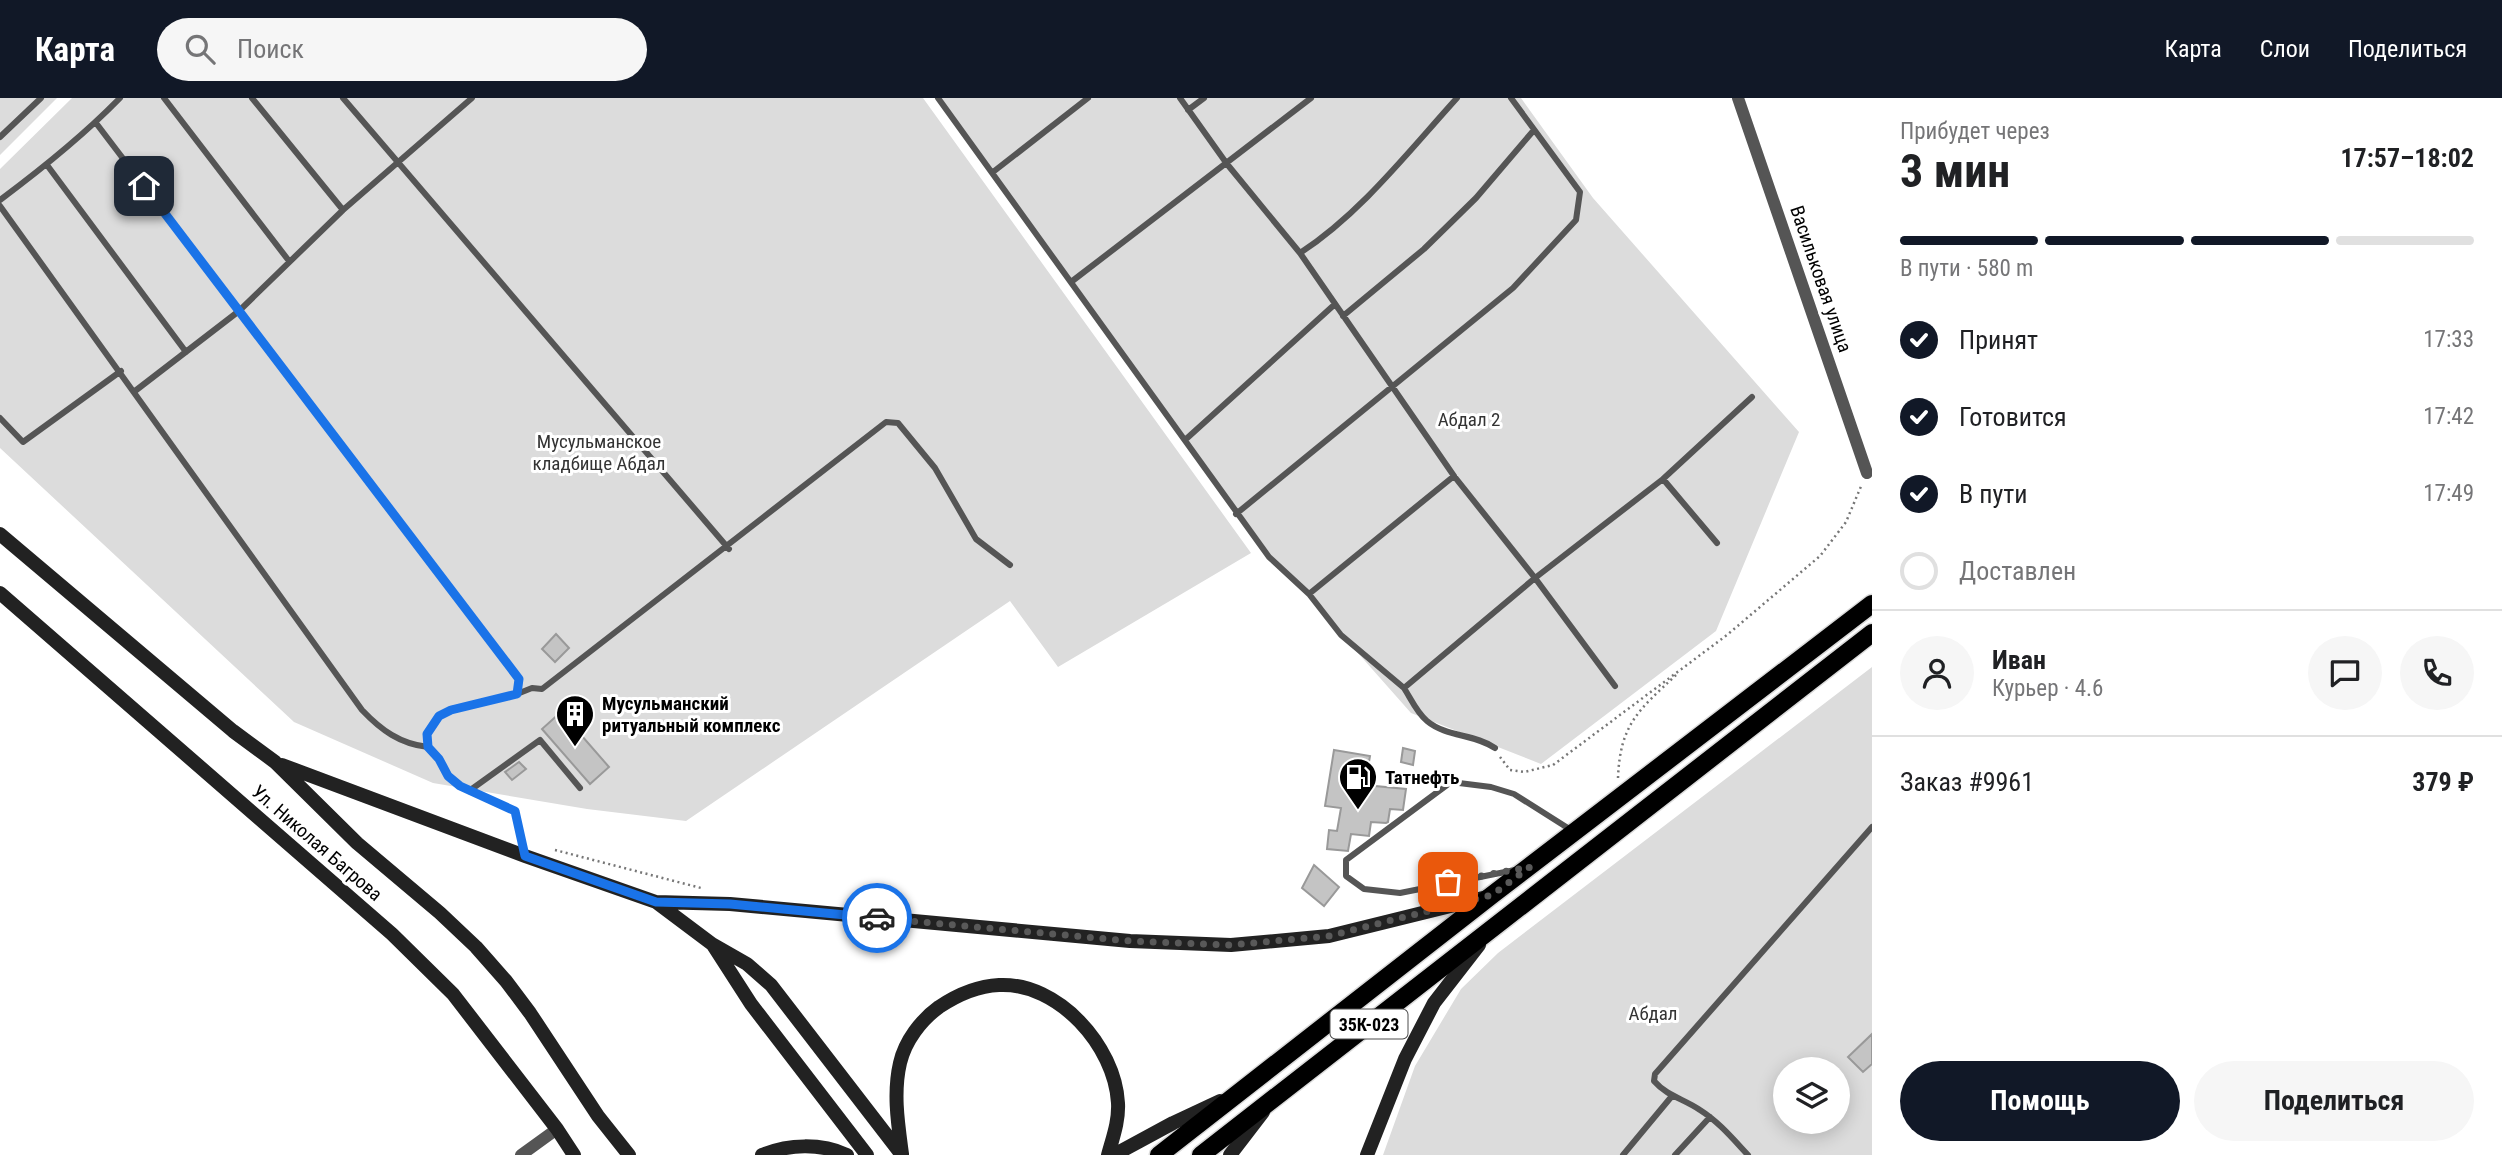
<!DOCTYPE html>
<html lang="ru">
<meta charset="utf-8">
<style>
body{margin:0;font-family:"Roboto Condensed",sans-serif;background:#f6f6f6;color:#202124;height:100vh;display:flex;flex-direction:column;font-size:26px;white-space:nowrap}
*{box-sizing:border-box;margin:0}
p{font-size:23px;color:#757577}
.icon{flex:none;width:38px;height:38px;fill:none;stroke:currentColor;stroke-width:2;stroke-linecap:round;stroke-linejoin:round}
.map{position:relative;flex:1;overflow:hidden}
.drawer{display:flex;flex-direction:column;background:#fff;width:630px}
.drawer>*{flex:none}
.fabs{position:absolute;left:1773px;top:959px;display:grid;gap:14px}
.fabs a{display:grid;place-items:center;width:77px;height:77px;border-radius:50%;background:#fff;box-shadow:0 4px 18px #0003;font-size:35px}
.pin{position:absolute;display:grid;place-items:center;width:60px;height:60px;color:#fff;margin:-30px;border-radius:14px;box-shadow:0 4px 10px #0006}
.courier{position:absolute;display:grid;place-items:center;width:70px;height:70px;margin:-35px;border:5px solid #1a73e8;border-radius:50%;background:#fff;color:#222;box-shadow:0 2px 9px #0007}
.head em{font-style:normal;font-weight:700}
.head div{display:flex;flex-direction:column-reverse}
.head{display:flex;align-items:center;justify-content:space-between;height:119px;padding:0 28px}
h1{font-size:46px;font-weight:700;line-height:52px}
.bar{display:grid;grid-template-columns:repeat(4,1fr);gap:10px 7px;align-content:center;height:84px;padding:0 28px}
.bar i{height:9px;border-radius:5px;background:#e0e0e0}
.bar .on{background:#111827}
.bar p{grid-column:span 4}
.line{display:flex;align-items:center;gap:18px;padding:0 28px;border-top:2px solid #e0e0e0}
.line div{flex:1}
.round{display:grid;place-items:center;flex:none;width:74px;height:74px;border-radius:37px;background:#f6f6f6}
ol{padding:0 28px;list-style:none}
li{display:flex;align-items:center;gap:21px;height:77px}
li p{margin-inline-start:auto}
li .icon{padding:7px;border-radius:50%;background:#111827;color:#fff;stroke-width:4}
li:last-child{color:#757577}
li i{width:38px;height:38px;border:4px solid #e0e0e0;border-radius:50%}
.cta{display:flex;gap:14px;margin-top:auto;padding:14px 28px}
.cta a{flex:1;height:80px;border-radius:42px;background:#111827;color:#fff;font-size:28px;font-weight:700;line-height:80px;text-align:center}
.cta a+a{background:#f6f6f6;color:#202124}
header{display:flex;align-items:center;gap:42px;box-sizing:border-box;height:98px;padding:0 35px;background:#111827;color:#fff}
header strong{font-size:33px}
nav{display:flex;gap:38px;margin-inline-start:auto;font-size:24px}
.search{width:490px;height:63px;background:#f6f6f6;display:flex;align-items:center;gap:18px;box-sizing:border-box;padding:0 24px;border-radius:38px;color:#757577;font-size:26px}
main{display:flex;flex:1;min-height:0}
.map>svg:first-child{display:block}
</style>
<header>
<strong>Карта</strong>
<div class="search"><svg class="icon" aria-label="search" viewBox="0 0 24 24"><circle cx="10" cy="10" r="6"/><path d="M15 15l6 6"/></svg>Поиск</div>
<nav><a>Карта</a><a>Слои</a><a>Поделиться</a></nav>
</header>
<main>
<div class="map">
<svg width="1872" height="1057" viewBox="0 0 1872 1057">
<rect width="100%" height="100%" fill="#fff"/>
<path fill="#dcdcdc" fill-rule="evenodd" d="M0,0H57L0,57Z
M72,0H923L1251,455L1058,569L1010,503L686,723L587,711L433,685L294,624L0,350V71Z
M935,0H1521L1593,100L1799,334L1716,533L1541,666L1411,615L1272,458Z
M1872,569V1057H1383L1415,968L1461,891L1498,855ZM1785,971H1838V1024H1785Z"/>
<path fill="#c4c4c4" stroke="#999" stroke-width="2" d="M556,536L569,550L555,564L542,551Z
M561,614L609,669L590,686L542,631Z
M1403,650L1415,653L1413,667L1401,664Z
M1334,652L1370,658L1365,687L1406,691L1403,712L1390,711L1388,724L1386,725L1371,724L1369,738L1351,736L1348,753L1327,751L1329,732L1337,733L1341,710L1325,708Z
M519,664L526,671L512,682L505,674Z
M1314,767L1339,789L1324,808L1302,790Z
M1872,936V966L1863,974L1848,959Z"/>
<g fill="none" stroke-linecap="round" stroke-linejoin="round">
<defs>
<path id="primary" d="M1159,1057L1492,797L1872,506
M1201,1057L1872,535"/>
</defs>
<use href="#primary" stroke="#dbdbdb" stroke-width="21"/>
<path stroke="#777" stroke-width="2.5" stroke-dasharray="2 3.5" stroke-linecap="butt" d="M1500,659L1510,672L1524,674L1553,667L1727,537L1820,458L1846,424L1862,386
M1618,680C1620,626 1639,612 1676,577
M555,752L701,790"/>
<path stroke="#555" stroke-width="6" d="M164,0L289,163
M343,0L729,451
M938,0L1269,459L1309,496L1341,537L1404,590
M1180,0L1227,66L1300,155L1454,378L1535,480L1404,590C1411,601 1417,615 1427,623C1446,639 1475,636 1495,650
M1188,12L1204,0
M96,25L519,581L517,596L451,612L439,619L427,636L428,649L439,661L448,678L460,688L515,713L524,755
M0,39L41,0
M47,67L186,254
M993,74L1088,0
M0,102C43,70 83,38 120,0
M0,108L362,612C381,632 400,646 428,649
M343,112L472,0
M1300,155C1361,115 1408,54 1457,0
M1071,184L1311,0
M1343,218L1424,151L1476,100L1534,32
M135,293L239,213L343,112L252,0
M0,320L23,344L121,273
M1185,342L1334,207
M1663,381L1717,445
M1236,416L1513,190L1576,122L1580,94L1511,0
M1309,496L1454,378
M1615,588L1535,480L1663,381L1752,299
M517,596L532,590L542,591L886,324L898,325L935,370L976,441L1010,467
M469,693L540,642L580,690
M1515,772L1400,795L1364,791L1346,778V762L1451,684L1491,689L1514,696L1571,732
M1623,1057L1672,998
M1675,1057L1710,1019
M1748,1057C1733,1041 1719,1024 1700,1012C1684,1001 1667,998 1654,983L1655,976L1872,729"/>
<path stroke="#555" stroke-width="12" d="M1738,0L1867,375
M521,1057L557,1031"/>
<path stroke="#222" stroke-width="14" d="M0,436L233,633L275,664L357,745L440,815L476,849L506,883L530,915L598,1018L629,1057
M0,495L392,836L453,896L557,1031L574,1057
M282,667L525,758L656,804L712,846L747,866L771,887L902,1057
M656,804L730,806L1130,843L1231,847L1329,838L1487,799
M713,847L751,906L867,1057
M902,1056C898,1026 893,995 900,965C905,943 921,922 939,909C957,897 976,888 999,887C1058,884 1115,948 1118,1005C1119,1023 1113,1039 1108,1057
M762,1057C788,1046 821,1045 847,1057
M1114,1057L1173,1025L1220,1003
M1230,1057L1263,1014
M1367,1057L1405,961L1434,905L1479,847"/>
<use href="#primary" stroke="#000" stroke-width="18"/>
</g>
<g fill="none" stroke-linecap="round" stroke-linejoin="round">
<path stroke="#595959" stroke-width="7" stroke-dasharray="0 12.6" d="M877,820L1130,843L1231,847L1329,838L1492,797L1530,769L1448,784"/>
<path stroke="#1a73e8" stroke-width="9" d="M144,88L519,581L517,596L451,612L439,618L427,636L428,649L439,661L448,678L460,688L515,713L525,758L656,804L730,806L877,820"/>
</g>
<defs>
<symbol id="building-pin" viewBox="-11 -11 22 30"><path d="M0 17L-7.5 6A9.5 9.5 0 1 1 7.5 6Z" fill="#000" stroke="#fff"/><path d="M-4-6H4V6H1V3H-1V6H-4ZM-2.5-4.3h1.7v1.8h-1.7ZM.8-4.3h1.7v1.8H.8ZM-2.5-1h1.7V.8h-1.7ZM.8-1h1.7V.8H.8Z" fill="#fff"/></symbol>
<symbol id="fuel-pin" viewBox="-11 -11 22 30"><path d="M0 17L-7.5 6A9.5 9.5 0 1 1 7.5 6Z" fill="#000" stroke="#fff"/><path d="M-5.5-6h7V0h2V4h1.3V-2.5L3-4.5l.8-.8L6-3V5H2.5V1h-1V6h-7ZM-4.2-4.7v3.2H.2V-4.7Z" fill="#fff"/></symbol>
</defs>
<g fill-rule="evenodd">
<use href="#building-pin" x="553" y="594" width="44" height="60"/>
<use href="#fuel-pin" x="1336" y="657" width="44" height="60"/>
</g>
<g text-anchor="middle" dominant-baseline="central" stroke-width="6" stroke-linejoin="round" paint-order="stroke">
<rect fill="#fff" stroke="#4c4c4c" stroke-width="2" x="1330.5" y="911.5" width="77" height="29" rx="5"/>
<g font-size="18" font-weight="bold" fill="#000">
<text x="1369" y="926">35К-023</text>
</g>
<g font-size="19" fill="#000" stroke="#fff">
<text transform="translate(1821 181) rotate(71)">Васильковая улица</text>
<text transform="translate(317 745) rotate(41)">Ул. Николая Багрова</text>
</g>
<g font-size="19" fill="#333" stroke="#fff">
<text x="1469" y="321">Абдал 2</text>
<text x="599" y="343">Мусульманское<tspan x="599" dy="22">кладбище Абдал</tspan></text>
<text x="1653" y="915">Абдал</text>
</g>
<g font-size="19" font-weight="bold" fill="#000" stroke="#fff" text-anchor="start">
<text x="602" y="605">Мусульманский<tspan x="602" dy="22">ритуальный комплекс</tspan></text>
<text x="1385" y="679">Татнефть</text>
</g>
</g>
</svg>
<div class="fabs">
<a><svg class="icon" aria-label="layers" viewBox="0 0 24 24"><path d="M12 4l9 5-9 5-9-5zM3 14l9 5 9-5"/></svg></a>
</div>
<div class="pin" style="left:1448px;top:784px;background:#ea580c"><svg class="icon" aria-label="bag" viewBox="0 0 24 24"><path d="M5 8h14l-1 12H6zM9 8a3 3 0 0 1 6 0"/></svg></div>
<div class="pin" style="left:144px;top:88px;background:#1f2937"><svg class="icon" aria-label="home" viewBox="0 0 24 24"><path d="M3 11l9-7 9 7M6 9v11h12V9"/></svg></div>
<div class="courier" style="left:877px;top:820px"><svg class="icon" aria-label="car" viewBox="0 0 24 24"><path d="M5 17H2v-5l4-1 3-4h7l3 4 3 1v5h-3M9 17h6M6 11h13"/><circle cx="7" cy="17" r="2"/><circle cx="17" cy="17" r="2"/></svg></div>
</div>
<section class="drawer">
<div class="head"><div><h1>3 мин</h1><p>Прибудет через</p></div><em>17:57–18:02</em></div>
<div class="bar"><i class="on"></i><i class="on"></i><i class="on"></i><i></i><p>В пути · 580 m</p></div>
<ol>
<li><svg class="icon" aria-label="check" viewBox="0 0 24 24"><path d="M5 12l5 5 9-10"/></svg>Принят<p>17:33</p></li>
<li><svg class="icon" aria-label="check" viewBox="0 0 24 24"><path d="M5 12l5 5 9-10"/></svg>Готовится<p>17:42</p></li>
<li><svg class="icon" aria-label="check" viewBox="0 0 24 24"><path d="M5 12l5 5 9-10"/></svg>В пути<p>17:49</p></li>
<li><i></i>Доставлен</li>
</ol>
<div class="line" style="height:126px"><a class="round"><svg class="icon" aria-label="person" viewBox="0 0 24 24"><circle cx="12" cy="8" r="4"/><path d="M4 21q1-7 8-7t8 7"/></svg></a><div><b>Иван</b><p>Курьер · 4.6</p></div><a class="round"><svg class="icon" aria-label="chat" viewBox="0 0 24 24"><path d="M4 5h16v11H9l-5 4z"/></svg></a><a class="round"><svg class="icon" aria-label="phone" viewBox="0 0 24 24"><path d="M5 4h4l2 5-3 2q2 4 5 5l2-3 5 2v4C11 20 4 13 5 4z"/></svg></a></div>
<div class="line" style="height:91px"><div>Заказ #9961</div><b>379 ₽</b></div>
<div class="cta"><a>Помощь</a><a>Поделиться</a></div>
</section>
</main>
